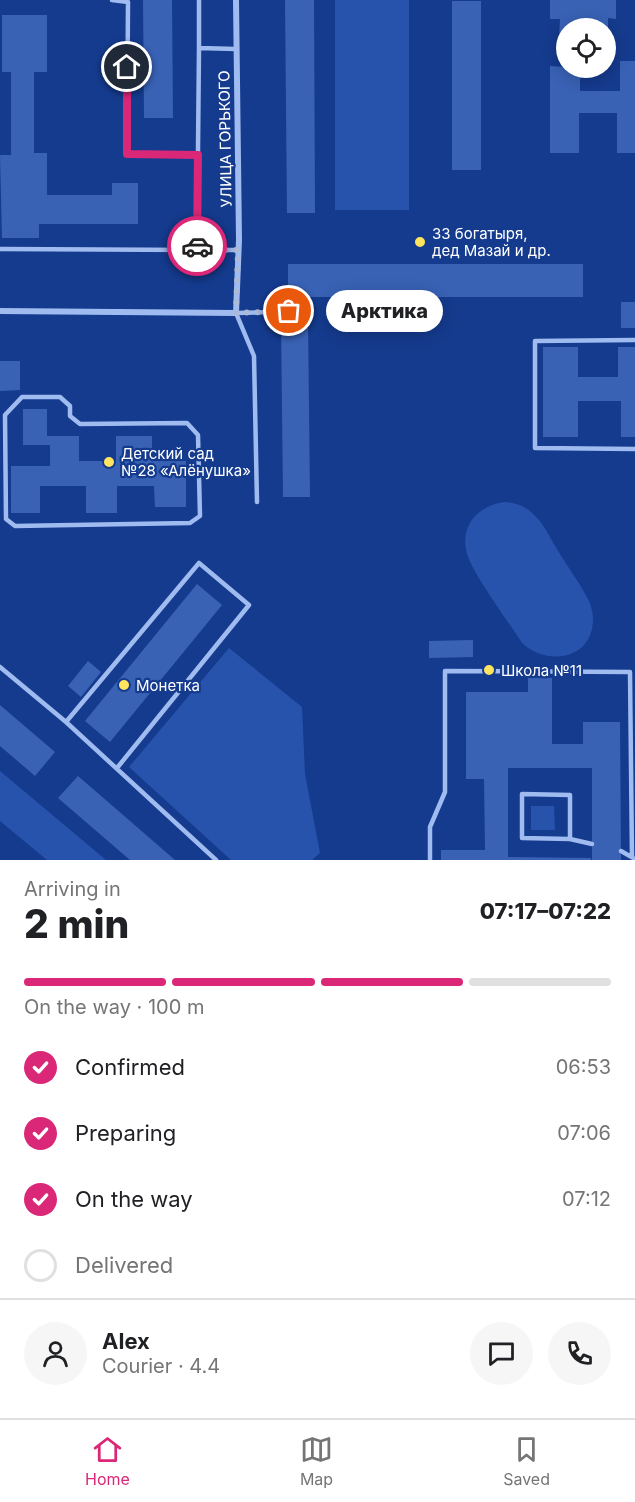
<!DOCTYPE html>
<meta charset="utf-8">
<style>
body{margin:0;font-family:Inter,sans-serif;background:#f6f6f6;color:#202124;height:100vh;display:flex;flex-direction:column;font-size:22px;white-space:nowrap}
*{box-sizing:border-box;margin:0}
p{font-size:20px;color:#757577}
.icon{flex:none;width:33px;height:33px;fill:none;stroke:currentColor;stroke-width:2;stroke-linecap:round;stroke-linejoin:round}
.map{position:relative;height:860px;overflow:hidden}
.panel{display:flex;flex-direction:column;background:#fff;flex:1}
.panel>*{flex:none}
.fabs{position:absolute;left:556px;top:18px;display:grid;gap:12px}
.fabs a{display:grid;place-items:center;width:60px;height:60px;border-radius:50%;background:#fff;box-shadow:0 3px 15px #0003;font-size:30px}
.pin{position:absolute;display:grid;place-items:center;width:51px;height:51px;color:#fff;margin:-26px;border:3px solid #fff;border-radius:50%;box-shadow:0 2px 6px #0007}
.courier{position:absolute;display:grid;place-items:center;width:60px;height:60px;margin:-30px;border:4px solid #db2777;border-radius:50%;background:#fff;color:#222;box-shadow:0 2px 8px #0007}
.bubble{position:absolute;height:42px;border-radius:21px;background:#fff;box-shadow:0 3px 15px #0003;font-size:20px;font-weight:800;line-height:42px;text-align:center}
.summary em{font-style:normal;font-weight:800}
.summary div{display:flex;flex-direction:column-reverse}
.summary{display:flex;align-items:center;justify-content:space-between;height:102px;padding:0 24px}
h1{font-size:39px;font-weight:800;line-height:45px}
.bar{display:grid;grid-template-columns:repeat(4,1fr);gap:9px 6px;align-content:center;height:72px;padding:0 24px}
.bar i{height:8px;border-radius:4px;background:#e0e0e0}
.bar .on{background:#db2777}
.bar p{grid-column:span 4}
.line{display:flex;align-items:center;gap:15px;padding:0 24px;border-top:2px solid #e0e0e0}
.line div{flex:1}
.round{display:grid;place-items:center;flex:none;width:63px;height:63px;border-radius:32px;background:#f6f6f6}
ol{padding:0 24px;list-style:none}
li{display:flex;align-items:center;gap:18px;height:66px}
li p{margin-inline-start:auto}
li .icon{padding:6px;border-radius:50%;background:#db2777;color:#fff;stroke-width:4}
li:last-child{color:#757577}
li i{width:33px;height:33px;border:3px solid #e0e0e0;border-radius:50%}
.dock{display:flex;justify-content:space-around;align-items:center;height:84px;border-top:2px solid #e0e0e0;background:#fff;font-size:16px;color:#757577}
.dock a{display:grid;justify-items:center;gap:3px}
.dock .on{color:#db2777}
.map>svg:first-child{display:block}
</style>
<div class="map">
<svg width="635" height="860" viewBox="0 0 635 860">
<rect width="100%" height="100%" fill="#153b8e"/>
<path fill="#2753ad" d="M335,0H409V210H335Z
M505,502C516,503 526,506 534,515C544,524 550,538 557,549C567,566 580,583 589,601C591,606 593,613 593,619C593,659 548,667 522,643C509,622 470,571 466,550C461,523 480,505 505,502Z
M229,648L302,707L305,774L320,853L312,860H231L129,767Z
M0,771L106,860H47L0,821Z
M531,806H554L555,830H531Z"/>
<path fill="#3962b5" d="M143,0H172L173,118H144Z
M285,0H314L315,213H287Z
M550,0H616V19L608,18V28H567V38H559L560,19H550Z
M452,1H481V170H452Z
M2,15H47V72H34V153H47V195H112V183H138V224H39V238H2L0,155H11V72H2Z
M620,61H635V153H617V113H579V153H550V66L580,68V91H620Z
M288,264H583V297H288Z
M621,302H635V328H621Z
M281,321H308L310,497H283Z
M543,347H578V377H618V347H635V437H621V401H578V437H543Z
M0,361H20V390L0,391Z
M23,409H47V436H79V461H116V436H152V461H186V507H155L154,486H117V513H86V486H40V513H11V466H50V445H23Z
M197,584L222,605L110,742L85,721Z
M473,640V657L429,658V641Z
M88,661L101,672L81,697L68,686Z
M528,678H552V744H583V722H620L621,860H592V768H508V857L591,858V860H441V850H485L484,779H466V692H528Z
M0,705L55,752L35,776L0,746Z
M78,776L115,808L175,860H130L58,798Z"/>
<g fill="none" stroke-linecap="round" stroke-linejoin="round">
<path stroke="#a0bbf0" stroke-width="4.5" d="M112,0L128,2L127,154L198,155
M199,0V48
M236,49L199,48L197,250H238
M0,249L197,250
M635,340L535,341V448L635,449
M22,397H60L70,406V416L80,424L187,423L198,435L200,516L190,523L15,526L6,519L5,415Z
M257,502L254,356L236,313L311,311
M0,667L66,722L216,860
M66,722L199,563L249,605L117,768
M522,794L570,795V839L522,838Z
M570,839L592,844
M621,851L635,859
M430,860V827L445,792V671L630,672L632,857"/>
<path stroke="#a0bbf0" stroke-width="6" d="M0,311L236,313L239,240L236,0"/>
</g>
<g fill="none" stroke-linecap="round" stroke-linejoin="round">
<path stroke="#adbad7" stroke-width="6" stroke-dasharray="0 10.8" d="M197,246V250H238L236,313L289,311"/>
<path stroke="#db2777" stroke-width="8" d="M127,67V154L198,155L197,246"/>
</g>
<g fill="#ffe45f" stroke="#153b8e" stroke-width="2">
<circle cx="420" cy="242" r="6"/>
<circle cx="109" cy="462" r="6"/>
<circle cx="489" cy="670" r="6"/>
<circle cx="124" cy="685" r="6"/>
</g>
<g text-anchor="middle" dominant-baseline="central" stroke-width="4.5" stroke-linejoin="round" paint-order="stroke">
<g font-size="15" fill="#fff" stroke="#153b8e">
<text transform="translate(225 139) rotate(-91)">УЛИЦА ГОРЬКОГО</text>
</g>
<g font-size="15" fill="#fff" stroke="#153b8e" text-anchor="start">
<text x="432" y="233">33 богатыря,<tspan x="432" dy="17">дед Мазай и др.</tspan></text>
<text x="121" y="453">Детский сад<tspan x="121" dy="17">№28 «Алёнушка»</tspan></text>
<text x="501" y="670">Школа №11</text>
<text x="136" y="685">Монетка</text>
</g>
</g>
</svg>
<div class="fabs">
<a><svg class="icon" aria-label="locate" viewBox="0 0 24 24"><circle cx="12" cy="12" r="6"/><path d="M12 2v4M12 18v4M2 12h4M18 12h4"/></svg></a>
</div>
<div class="pin" style="left:289px;top:311px;background:#ea580c"><svg class="icon" aria-label="bag" viewBox="0 0 24 24"><path d="M5 8h14l-1 12H6zM9 8a3 3 0 0 1 6 0"/></svg></div>
<div class="pin" style="left:127px;top:67px;background:#1f2937"><svg class="icon" aria-label="home" viewBox="0 0 24 24"><path d="M3 11l9-7 9 7M6 9v11h12V9"/></svg></div>
<div class="courier" style="left:197px;top:246px"><svg class="icon" aria-label="car" viewBox="0 0 24 24"><path d="M5 17H2v-5l4-1 3-4h7l3 4 3 1v5h-3M9 17h6M6 11h13"/><circle cx="7" cy="17" r="2"/><circle cx="17" cy="17" r="2"/></svg></div>
<div class="bubble" style="left:326px;top:290px;width:117px">Арктика</div>
</div>
<section class="panel">
<div class="summary"><div><h1>2 min</h1><p>Arriving in</p></div><em>07:17–07:22</em></div>
<div class="bar"><i class="on"></i><i class="on"></i><i class="on"></i><i></i><p>On the way · 100 m</p></div>
<ol>
<li><svg class="icon" aria-label="check" viewBox="0 0 24 24"><path d="M5 12l5 5 9-10"/></svg>Confirmed<p>06:53</p></li>
<li><svg class="icon" aria-label="check" viewBox="0 0 24 24"><path d="M5 12l5 5 9-10"/></svg>Preparing<p>07:06</p></li>
<li><svg class="icon" aria-label="check" viewBox="0 0 24 24"><path d="M5 12l5 5 9-10"/></svg>On the way<p>07:12</p></li>
<li><i></i>Delivered</li>
</ol>
<div class="line" style="height:108px"><a class="round"><svg class="icon" aria-label="person" viewBox="0 0 24 24"><circle cx="12" cy="8" r="4"/><path d="M4 21q1-7 8-7t8 7"/></svg></a><div><b>Alex</b><p>Courier · 4.4</p></div><a class="round"><svg class="icon" aria-label="chat" viewBox="0 0 24 24"><path d="M4 5h16v11H9l-5 4z"/></svg></a><a class="round"><svg class="icon" aria-label="phone" viewBox="0 0 24 24"><path d="M5 4h4l2 5-3 2q2 4 5 5l2-3 5 2v4C11 20 4 13 5 4z"/></svg></a></div>
</section>
<nav class="dock">
<a class="on"><svg class="icon" aria-label="home" viewBox="0 0 24 24"><path d="M3 11l9-7 9 7M6 9v11h12V9"/></svg>Home</a>
<a><svg class="icon" aria-label="map" viewBox="0 0 24 24"><path d="M3 6l6-2 6 2 6-2v14l-6 2-6-2-6 2zM9 4v14M15 6v14"/></svg>Map</a>
<a><svg class="icon" aria-label="saved" viewBox="0 0 24 24"><path d="M7 4h10v16l-5-4-5 4z"/></svg>Saved</a>
</nav>
